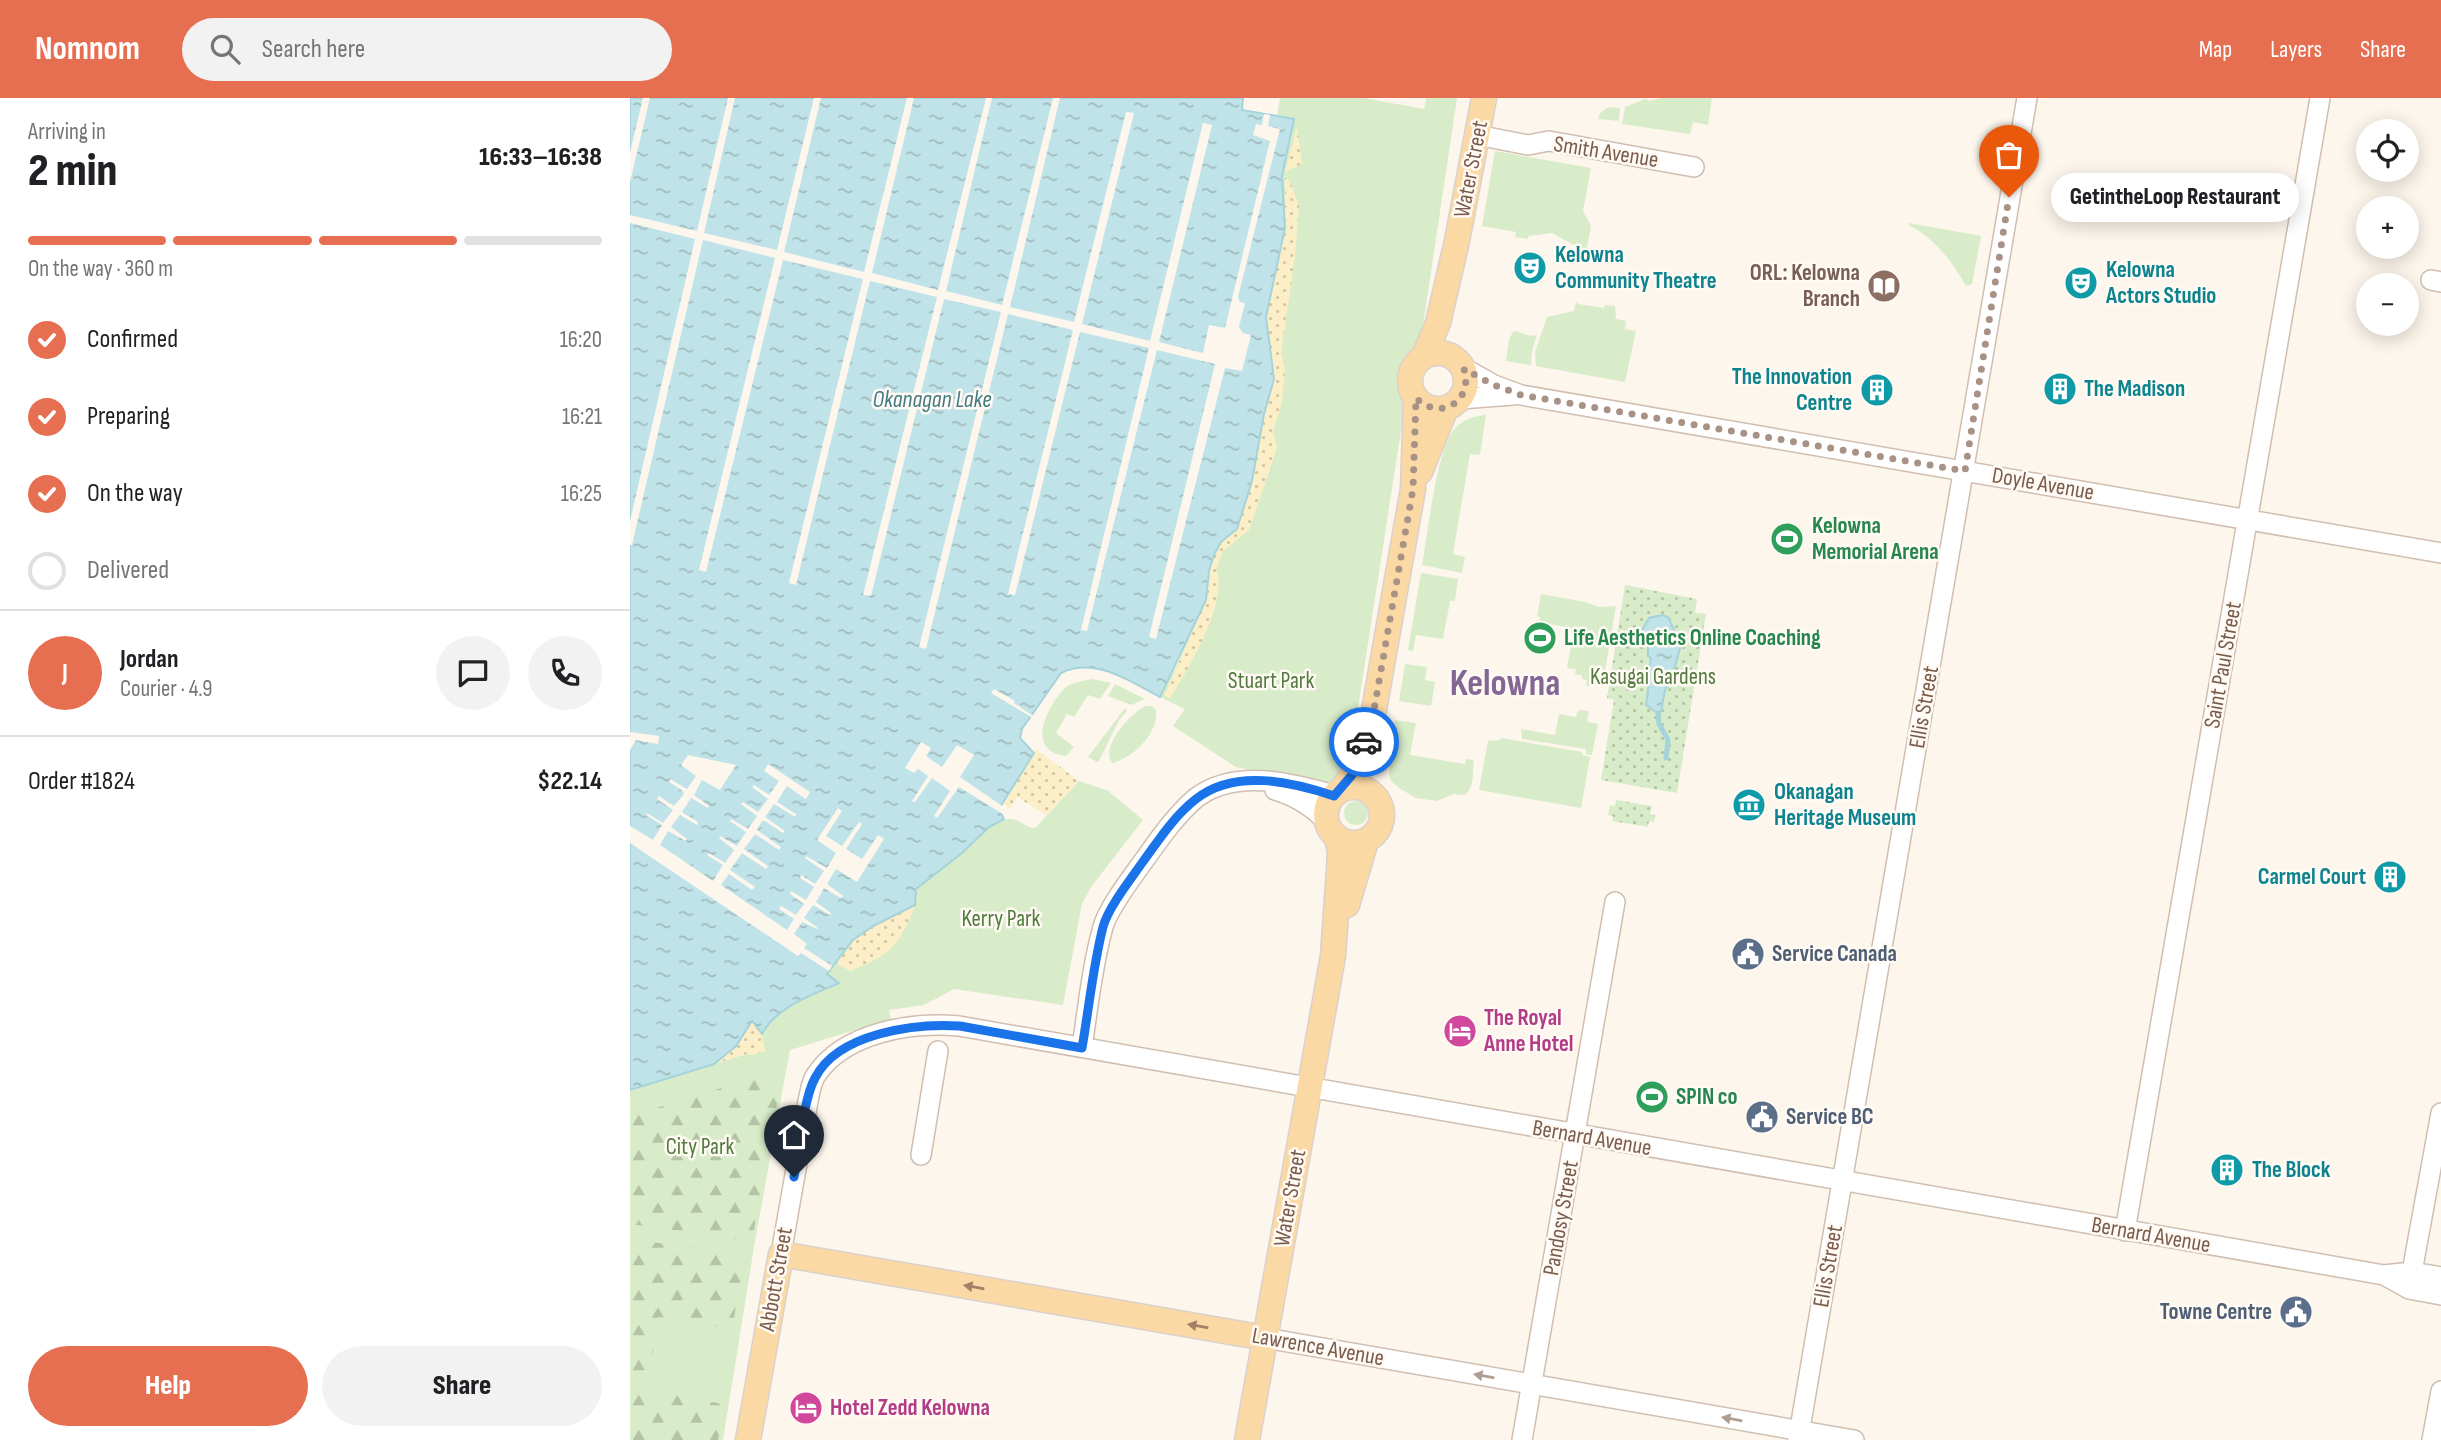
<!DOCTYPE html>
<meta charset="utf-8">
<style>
body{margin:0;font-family:"Sofia Sans Condensed",sans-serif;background:#f2f2f2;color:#202124;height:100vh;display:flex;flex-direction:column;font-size:26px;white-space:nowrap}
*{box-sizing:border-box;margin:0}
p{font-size:23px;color:#757577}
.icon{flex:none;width:38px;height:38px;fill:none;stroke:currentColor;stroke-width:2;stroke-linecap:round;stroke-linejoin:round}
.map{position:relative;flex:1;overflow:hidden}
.side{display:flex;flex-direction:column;background:#fff;width:630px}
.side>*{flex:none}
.fabs{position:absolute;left:1726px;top:21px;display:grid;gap:14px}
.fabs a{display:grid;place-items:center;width:63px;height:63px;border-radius:50%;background:#fff;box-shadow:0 4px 18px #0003;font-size:35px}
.pin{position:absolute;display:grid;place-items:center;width:60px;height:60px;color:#fff;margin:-72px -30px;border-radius:50% 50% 50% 0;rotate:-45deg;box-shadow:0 0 7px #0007}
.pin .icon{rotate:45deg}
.courier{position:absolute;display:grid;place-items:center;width:70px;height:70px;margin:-35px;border:5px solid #1a73e8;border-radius:50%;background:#fff;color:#222;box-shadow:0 2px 9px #0007}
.bubble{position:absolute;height:49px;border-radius:24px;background:#fff;box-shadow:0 4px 18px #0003;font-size:23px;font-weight:800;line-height:49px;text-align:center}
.overview em{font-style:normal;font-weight:800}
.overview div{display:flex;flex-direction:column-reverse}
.overview{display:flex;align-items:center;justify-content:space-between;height:119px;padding:0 28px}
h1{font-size:46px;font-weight:800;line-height:52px}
.bar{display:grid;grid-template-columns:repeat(4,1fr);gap:10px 7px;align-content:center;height:84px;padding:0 28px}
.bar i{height:9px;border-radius:5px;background:#e0e0e0}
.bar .selected{background:#e76f51}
.bar p{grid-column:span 4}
.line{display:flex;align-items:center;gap:18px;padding:0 28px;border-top:2px solid #e0e0e0}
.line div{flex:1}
.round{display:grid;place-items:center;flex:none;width:74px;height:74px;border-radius:37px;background:#f2f2f2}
ol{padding:0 28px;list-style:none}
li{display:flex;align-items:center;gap:21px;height:77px}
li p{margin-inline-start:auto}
li .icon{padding:7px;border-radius:50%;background:#e76f51;color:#fff;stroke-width:4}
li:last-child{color:#757577}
li i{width:38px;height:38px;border:4px solid #e0e0e0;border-radius:50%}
.cta{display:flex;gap:14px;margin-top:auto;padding:14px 28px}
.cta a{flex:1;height:80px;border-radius:42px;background:#e76f51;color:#fff;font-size:28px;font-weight:800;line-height:80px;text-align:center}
.cta a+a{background:#f2f2f2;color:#202124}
header{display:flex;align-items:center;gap:42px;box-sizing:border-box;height:98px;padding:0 35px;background:#e76f51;color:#fff}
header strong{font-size:33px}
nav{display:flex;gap:38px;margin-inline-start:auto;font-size:24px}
.search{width:490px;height:63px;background:#f2f2f2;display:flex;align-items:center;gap:18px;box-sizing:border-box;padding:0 24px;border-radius:38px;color:#757577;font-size:26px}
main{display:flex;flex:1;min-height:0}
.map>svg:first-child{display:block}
</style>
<header>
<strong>Nomnom</strong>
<div class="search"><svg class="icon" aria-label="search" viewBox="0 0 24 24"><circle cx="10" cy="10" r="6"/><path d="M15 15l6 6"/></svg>Search here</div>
<nav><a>Map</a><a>Layers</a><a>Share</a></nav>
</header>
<main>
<section class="side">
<div class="overview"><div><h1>2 min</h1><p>Arriving in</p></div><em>16:33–16:38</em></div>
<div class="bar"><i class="selected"></i><i class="selected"></i><i class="selected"></i><i></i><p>On the way · 360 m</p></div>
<ol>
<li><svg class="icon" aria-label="check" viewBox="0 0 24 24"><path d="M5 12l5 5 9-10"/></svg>Confirmed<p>16:20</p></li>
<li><svg class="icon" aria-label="check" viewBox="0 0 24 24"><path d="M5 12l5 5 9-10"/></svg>Preparing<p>16:21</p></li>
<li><svg class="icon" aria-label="check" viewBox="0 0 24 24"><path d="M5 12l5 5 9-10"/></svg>On the way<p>16:25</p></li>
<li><i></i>Delivered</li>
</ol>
<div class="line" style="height:126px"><b class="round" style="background:#e76f51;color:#fff">J</b><div><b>Jordan</b><p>Courier · 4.9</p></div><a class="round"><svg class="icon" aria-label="chat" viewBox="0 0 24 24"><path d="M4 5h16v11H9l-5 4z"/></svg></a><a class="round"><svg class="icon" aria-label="phone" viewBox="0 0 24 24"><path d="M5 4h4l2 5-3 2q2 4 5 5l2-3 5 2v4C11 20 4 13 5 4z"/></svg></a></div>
<div class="line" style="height:91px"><div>Order #1824</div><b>$22.14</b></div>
<div class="cta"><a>Help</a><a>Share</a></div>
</section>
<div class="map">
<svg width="1811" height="1342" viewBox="0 0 1811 1342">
<defs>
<pattern id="forest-firs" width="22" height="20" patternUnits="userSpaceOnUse" patternTransform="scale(1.75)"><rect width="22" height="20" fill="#d8ecc9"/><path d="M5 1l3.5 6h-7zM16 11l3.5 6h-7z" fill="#b4c2a5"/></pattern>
<pattern id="sand-dots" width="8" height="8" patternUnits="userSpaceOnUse" patternTransform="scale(1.75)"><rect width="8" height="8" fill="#fcefc7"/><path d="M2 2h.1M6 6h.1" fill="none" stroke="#d1c5a4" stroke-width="1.8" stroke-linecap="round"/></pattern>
<pattern id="garden-dots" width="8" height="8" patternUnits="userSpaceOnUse" patternTransform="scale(1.75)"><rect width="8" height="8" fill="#d8ecc9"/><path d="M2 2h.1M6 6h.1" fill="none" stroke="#b4c2a5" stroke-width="1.8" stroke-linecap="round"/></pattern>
<pattern id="water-ripples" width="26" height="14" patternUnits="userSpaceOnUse" patternTransform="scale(1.75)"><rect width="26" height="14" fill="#bfe3e8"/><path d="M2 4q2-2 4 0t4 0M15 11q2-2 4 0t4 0" fill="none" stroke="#a0bbbe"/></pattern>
</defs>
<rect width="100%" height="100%" fill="#fdf6ec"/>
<path fill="#d8ecc9" d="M650,0H734L794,11L796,0H827L791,241L770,272L768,285L775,307L725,629L728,639L706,683L691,685L606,669L543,628L555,611L530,599L550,561L654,102L652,78L664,21L647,18Z
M1031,0H1082L1078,27L1063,24L1060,36L992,26L995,9L1015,1L1020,3Z
M979,9L990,10L989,23L968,21L970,15Z
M865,53L961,70L953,113L961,128L956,154L922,135L899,138L897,141L885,139L886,134L852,128Z
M1279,125L1351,138L1342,186L1336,188C1322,163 1305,141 1279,127Z
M946,203L948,206L974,210L975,207L985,208L986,221L996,223L995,231L1006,233L995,284L906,268L905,254L917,219L944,213Z
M886,233L900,238L907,237L902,253L901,267L876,263L879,241L883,234Z
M856,317L850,357L840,356L823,456L835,459L832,475L792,467C798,437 806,349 826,329C834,321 845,318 856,317Z
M791,475L828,481L825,503H820L813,541L786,537L783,553L778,552Z
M911,496L955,504L969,509L986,508L973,584H970V587L956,588L957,582L952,581V577L945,576L946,571L937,570L944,531L910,524V519L907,518Z
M775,566L797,569L795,582L805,584L801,608L769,603Z
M462,581L481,585L470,601L458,597L444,619L437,616L426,635L444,649L436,658C404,654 410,627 422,607C426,601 430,594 436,589C444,584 452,583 462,581Z
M485,586L515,601L501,607L478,598Z
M516,608H522L526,612C529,635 503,660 482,665C470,648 501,615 516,608Z
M495,610L497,613L489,622L469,663L467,664L458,659Z
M951,612L959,613L957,624L968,626L962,657L956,656V651L892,641L891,631L925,637L929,616L946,619L947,614Z
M765,622L786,625L780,657L835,666L836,661L844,662C842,674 845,685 837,695L834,697L824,696L807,703L786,700L769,690L761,683L759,676Z
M871,640L952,654V657L960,659L951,710L849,692L858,643L870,642Z
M449,683L477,692L513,722L461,789L452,806L433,907L324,891L294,907L259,912L261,921L160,952L125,1143L93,1342H0V993L116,956L122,957L135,953C134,949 132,942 132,937C135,915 190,894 208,885L197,877L204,864L221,873L285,807L286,791C301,780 316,768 330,756C345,745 359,722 379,721C390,720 395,730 405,730Z
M714 715a12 12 0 1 1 24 0a12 12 0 1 1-24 0Z"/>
<path fill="url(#forest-firs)" d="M131,978L148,1000L122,1143L0,1126V1018Z
M0,1141L115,1157L102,1231L29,1219L17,1292L88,1305L94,1309L88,1342H0Z"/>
<path fill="url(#sand-dots)" d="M667,28L672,66L655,74Z
M655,77L660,84L669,107L665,158L651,255L655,272L652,305L643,333L647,350L619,432L593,453L586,471C600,501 557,574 540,600L534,598L576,502L579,473L584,457L591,444L607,431L622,383L634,316L644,281L636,219L655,130Z
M406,651L449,683L416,717L387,699L380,711L374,706Z
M285,807C269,848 261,857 220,873L207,865L223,842L243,828Z
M122,922L132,936L135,953L122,957L116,956L84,966L106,948Z"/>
<path fill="url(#garden-dots)" d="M995,487L1067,501L1065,515L1076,516L1047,695L971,682L984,602L977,600Z
M986,702L1022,708L1020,716L1025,717L1024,724L1019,723L1018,729L982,723L983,718L978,717L980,707L985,708Z"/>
<path fill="url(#water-ripples)" stroke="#a5d3da" stroke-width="2" d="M0,0H613L612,12L664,21L652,78L655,130L636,219L644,281L634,316L622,383L607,431L591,444L584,457L579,473L576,502L530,599C501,584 465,558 431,575L392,631L390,640L404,655L369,711L374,721L359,729L332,755L286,791L285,807L243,828L223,842L197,876L209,885C182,897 146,909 132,936L122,923L106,948L84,966L0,992Z
M1032,517L1038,519L1051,547L1041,582L1035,592L1031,614L1027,615L1016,607L1019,585L1016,571L1020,566L1021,560L1018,558V543H1015V539H1003L1002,546L999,547L1000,536L1012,532L1019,520Z"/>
<path fill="#fdf6ec" d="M13,0H20L0,84V54Z
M98,0H105L74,135L147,152L184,0H191L154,154L234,174L277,0H284L242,175L308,192L356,0H362L316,193L372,207L423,0H430L380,209L444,224L496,14L504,15L452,226L520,243L573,25L582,27L529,244L573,255L579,227L595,230L640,43L623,37L626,26L632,27L634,16L640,17L638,28L650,31L608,199L610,204L615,205L609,229L613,235L621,237L612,273L595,270L526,541L519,539L585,266L527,252L457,533L451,532L519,250L450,234L385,497L378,496L443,232L378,216L296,551L289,549L371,214L314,201L241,498L233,497L307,199L240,183L166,487L159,485L233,181L153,162L76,474L69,472L145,160L73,142L2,447H0V423L65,141L0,125V117L67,133Z
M364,591L385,603L384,605L405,619L403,620L361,595Z
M0,634L29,638L28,646L6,642L0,652Z
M291,644L301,650L296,658L312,669L327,647L344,657L330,679L375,710L373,711L376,718L329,689L307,720L304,718L320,693L302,680L285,704L282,703L298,678L288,671L284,675L275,670Z
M58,657L106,667L90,692L72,682L64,697L79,708L78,710L61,700L52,714L68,724L67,727L50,717L41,729L57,741L56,743L38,733L30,747L83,783L93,767L77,757L79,755L95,765L104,752L89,740L90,738L107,748L116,734L100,723L101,721L118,731L127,718L111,706L113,704L128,714L138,701L122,689L124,687L139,697L149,683L134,673L138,666L180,694L176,701L157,688L147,704L166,716L165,719L144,706L135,719L155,733L153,735L135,723H132L127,732L151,749L149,752L125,736L114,751L138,768L136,771L112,755L100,772L125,789L122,792L99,776L91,787L157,832L164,821L149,811L151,808L166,817L174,806L160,796L161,793L176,802L184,789L170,780L171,777L185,786L194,773L175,760L176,758L197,770L206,755L187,742L208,710L212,713L196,738L212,748L229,724L232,726L216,751L232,761L248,737L254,741L227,784L206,771L197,786L213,798L211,800L194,790L186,804L201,815L200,817L183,807L174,820L188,830L187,831L172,824L164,836L177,846L174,850L202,868L199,873L171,855L168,858L0,745V728L23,742L32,727L16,717L17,715L33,725L43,712L27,701L29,698L44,708L54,696L53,693L39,684L40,681L57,691L66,678L51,667Z"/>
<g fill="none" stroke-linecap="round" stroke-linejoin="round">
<path stroke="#a5d3da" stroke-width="5" d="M1028,615L1029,626L1038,642L1036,660"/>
<defs>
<path id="minor" d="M847,37L898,47L919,43L1064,69
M1801,182L1811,184
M834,270L864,287L891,297L1811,455
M830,301L883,297
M645,692C665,698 682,708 697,724
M452,949C458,910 462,868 473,829C478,810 503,778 515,761C530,740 546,717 566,700C605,670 662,685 704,697
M291,1057L308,953
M1495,1133L1690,0
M151,1156L178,1003C180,995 181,984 186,977C215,934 281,924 329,928L1754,1177L1782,1174L1811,1179
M1782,1174L1811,1015
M1754,1177L1779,1191L1811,1197
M635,1240L1224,1342
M892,1342L985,804
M1168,1342L1397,0
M1802,1342L1811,1293"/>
<path id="major" d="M780 283a28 28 0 1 1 56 0a28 28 0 1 1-56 0Z
M794,258L808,225L827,143L854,0
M790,374L816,310
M696 717a28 28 0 1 1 56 0a28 28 0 1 1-56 0Z
M712,691L722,677L744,612L783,391L786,300
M717,807L736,743
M118,1342L151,1156L635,1240
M617,1342L703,858L709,772L710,752L706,738"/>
</defs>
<use href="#minor" stroke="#d1beb0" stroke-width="22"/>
<use href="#major" stroke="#dad1cd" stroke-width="27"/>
<use href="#minor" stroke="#fff" stroke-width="19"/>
<use href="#major" stroke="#fbd9a5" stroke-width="24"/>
</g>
<defs><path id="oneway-solid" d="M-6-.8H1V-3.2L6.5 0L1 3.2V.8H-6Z" transform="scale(1.75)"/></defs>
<g fill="#a18267">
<use href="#oneway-solid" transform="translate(344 1189) rotate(-170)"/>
<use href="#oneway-solid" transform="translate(568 1228) rotate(-170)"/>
</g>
<g fill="#af9d94">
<use href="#oneway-solid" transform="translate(854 1278) rotate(-170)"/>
<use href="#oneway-solid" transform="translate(1102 1321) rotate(-170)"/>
</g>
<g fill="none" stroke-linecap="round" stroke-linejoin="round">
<path stroke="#a89285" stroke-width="7" stroke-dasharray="0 12.6" d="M734,644L744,612L783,391L786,300C810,324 844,303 834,271L864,287L891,297L1335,373L1379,99"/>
<path stroke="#1a73e8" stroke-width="9" d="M164,1079C169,1053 173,1002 185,980C208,935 285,925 330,928L452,950C459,910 463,868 473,829C478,810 500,782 512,765C528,743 544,718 566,701C605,670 662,684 704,698L722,677L734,644"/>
</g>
<defs>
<symbol id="theatre-disc" viewBox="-11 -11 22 22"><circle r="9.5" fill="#0f9aa8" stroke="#fffaf3"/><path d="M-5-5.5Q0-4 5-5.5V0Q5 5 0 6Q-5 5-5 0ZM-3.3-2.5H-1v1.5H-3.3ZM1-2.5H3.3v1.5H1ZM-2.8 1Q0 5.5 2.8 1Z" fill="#fff"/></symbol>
<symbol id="library-disc" viewBox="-11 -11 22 22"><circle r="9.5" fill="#8d6e63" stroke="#fffaf3"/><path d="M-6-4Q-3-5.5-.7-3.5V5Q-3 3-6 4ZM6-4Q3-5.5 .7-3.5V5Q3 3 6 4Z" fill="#fff"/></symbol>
<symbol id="building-disc" viewBox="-11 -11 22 22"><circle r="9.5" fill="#0f9aa8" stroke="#fffaf3"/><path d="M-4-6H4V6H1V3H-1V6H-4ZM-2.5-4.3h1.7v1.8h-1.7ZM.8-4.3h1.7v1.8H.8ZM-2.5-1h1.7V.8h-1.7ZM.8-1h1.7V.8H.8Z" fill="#fff"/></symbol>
<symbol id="stadium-disc" viewBox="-11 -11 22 22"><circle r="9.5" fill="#2e9e5b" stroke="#fffaf3"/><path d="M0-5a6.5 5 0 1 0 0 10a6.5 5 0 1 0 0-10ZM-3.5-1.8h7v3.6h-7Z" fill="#fff"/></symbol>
<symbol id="museum-disc" viewBox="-11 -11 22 22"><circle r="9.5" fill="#0f9aa8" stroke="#fffaf3"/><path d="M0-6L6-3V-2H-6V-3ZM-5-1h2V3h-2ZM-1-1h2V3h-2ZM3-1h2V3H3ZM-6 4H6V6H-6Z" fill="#fff"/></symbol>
<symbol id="civic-disc" viewBox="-11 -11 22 22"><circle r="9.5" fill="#5c6f8a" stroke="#fffaf3"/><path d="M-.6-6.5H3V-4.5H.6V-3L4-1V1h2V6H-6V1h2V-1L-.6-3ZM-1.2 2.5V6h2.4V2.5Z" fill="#fff"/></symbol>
<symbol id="hotel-disc" viewBox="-11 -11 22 22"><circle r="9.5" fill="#d1479c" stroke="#fffaf3"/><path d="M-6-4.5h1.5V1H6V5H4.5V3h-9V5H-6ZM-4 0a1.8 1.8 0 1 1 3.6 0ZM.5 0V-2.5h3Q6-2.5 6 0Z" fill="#fff"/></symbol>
</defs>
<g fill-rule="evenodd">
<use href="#theatre-disc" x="881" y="151" width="38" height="38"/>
<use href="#theatre-disc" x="1432" y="166" width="38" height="38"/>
<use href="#library-disc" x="1235" y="169" width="38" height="38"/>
<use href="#building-disc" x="1411" y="272" width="38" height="38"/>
<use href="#building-disc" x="1228" y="273" width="38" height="38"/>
<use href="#stadium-disc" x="1138" y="422" width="38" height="38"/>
<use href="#stadium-disc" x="891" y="521" width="38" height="38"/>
<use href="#museum-disc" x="1100" y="688" width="38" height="38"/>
<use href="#building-disc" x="1741" y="760" width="38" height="38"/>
<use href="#civic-disc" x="1099" y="837" width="38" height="38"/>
<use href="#hotel-disc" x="811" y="914" width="38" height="38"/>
<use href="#stadium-disc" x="1003" y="980" width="38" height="38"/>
<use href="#civic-disc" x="1113" y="1000" width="38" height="38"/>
<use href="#building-disc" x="1578" y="1053" width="38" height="38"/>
<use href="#civic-disc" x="1647" y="1195" width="38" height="38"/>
<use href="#hotel-disc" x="157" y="1291" width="38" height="38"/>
</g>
<g text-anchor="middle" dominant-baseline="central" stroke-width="5" stroke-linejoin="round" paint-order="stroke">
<g font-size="23" fill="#7a5c4d" stroke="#fffaf3">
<text transform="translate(976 54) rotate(9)">Smith Avenue</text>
<text transform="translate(841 71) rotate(-79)">Water Street</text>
<text transform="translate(1413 386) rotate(10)">Doyle Avenue</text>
<text transform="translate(1593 567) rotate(-80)">Saint Paul Street</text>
<text transform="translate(1294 609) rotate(-80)">Ellis Street</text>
<text transform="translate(962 1040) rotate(10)">Bernard Avenue</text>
<text transform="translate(660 1100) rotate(-80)">Water Street</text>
<text transform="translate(931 1120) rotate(-80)">Pandosy Street</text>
<text transform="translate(1521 1137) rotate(10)">Bernard Avenue</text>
<text transform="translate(1198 1168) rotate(-80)">Ellis Street</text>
<text transform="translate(146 1181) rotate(-80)">Abbott Street</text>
<text transform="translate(688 1249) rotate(10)">Lawrence Avenue</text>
</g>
<g font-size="23" font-weight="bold" fill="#0d838f" stroke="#fffaf3" text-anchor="start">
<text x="925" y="157">Kelowna<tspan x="925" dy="26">Community Theatre</tspan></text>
<text x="1476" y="172">Kelowna<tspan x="1476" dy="26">Actors Studio</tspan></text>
<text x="1222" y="279" text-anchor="end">The Innovation<tspan x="1222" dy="26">Centre</tspan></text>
<text x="1454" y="291">The Madison</text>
<text x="1144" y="694">Okanagan<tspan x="1144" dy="26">Heritage Museum</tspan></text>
<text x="1736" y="779" text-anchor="end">Carmel Court</text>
<text x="1622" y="1072">The Block</text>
</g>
<g font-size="23" font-weight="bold" fill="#785e54" stroke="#fffaf3" text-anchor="end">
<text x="1230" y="175">ORL: Kelowna<tspan x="1230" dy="26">Branch</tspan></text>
</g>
<g font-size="23" font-weight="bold" fill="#27864d" stroke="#fffaf3" text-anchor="start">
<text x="1182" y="428">Kelowna<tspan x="1182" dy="26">Memorial Arena</tspan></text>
<text x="934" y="540">Life Aesthetics Online Coaching</text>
<text x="1046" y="999">SPIN co</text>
</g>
<g font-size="23" fill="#537a41" stroke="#fffaf3">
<text x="1023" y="579">Kasugai Gardens</text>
<text x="641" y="583">Stuart Park</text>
<text x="371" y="821">Kerry Park</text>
<text x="70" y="1049">City Park</text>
</g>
<g font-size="23" font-weight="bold" fill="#4e5e75" stroke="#fffaf3" text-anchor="start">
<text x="1142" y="856">Service Canada</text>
<text x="1156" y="1019">Service BC</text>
<text x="1642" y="1214" text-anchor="end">Towne Centre</text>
</g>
<g font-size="23" font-weight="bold" fill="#b23c85" stroke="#fffaf3" text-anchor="start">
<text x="854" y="920">The Royal<tspan x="854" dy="26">Anne Hotel</tspan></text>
<text x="200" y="1310">Hotel Zedd Kelowna</text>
</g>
<g font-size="24" font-style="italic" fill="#437c86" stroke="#fffaf3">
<text x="302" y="301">Okanagan Lake</text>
</g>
<g font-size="37" font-weight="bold" fill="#846695" stroke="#fffaf3">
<text x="875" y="586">Kelowna</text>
</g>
</g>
</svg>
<div class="fabs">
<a><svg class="icon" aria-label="locate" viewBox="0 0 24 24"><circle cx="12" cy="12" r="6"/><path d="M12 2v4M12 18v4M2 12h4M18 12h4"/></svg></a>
<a>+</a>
<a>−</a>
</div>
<div class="pin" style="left:1379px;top:99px;background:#ea580c"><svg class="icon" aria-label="bag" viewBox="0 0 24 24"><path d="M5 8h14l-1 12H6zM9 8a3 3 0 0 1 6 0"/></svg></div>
<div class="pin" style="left:164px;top:1079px;background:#1f2937"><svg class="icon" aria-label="home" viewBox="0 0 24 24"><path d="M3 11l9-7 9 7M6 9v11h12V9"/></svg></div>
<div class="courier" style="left:734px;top:644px"><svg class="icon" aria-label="car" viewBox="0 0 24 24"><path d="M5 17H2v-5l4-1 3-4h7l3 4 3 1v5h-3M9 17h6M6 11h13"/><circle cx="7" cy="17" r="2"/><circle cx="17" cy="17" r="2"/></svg></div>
<div class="bubble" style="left:1421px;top:75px;width:248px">GetintheLoop Restaurant</div>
</div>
</main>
